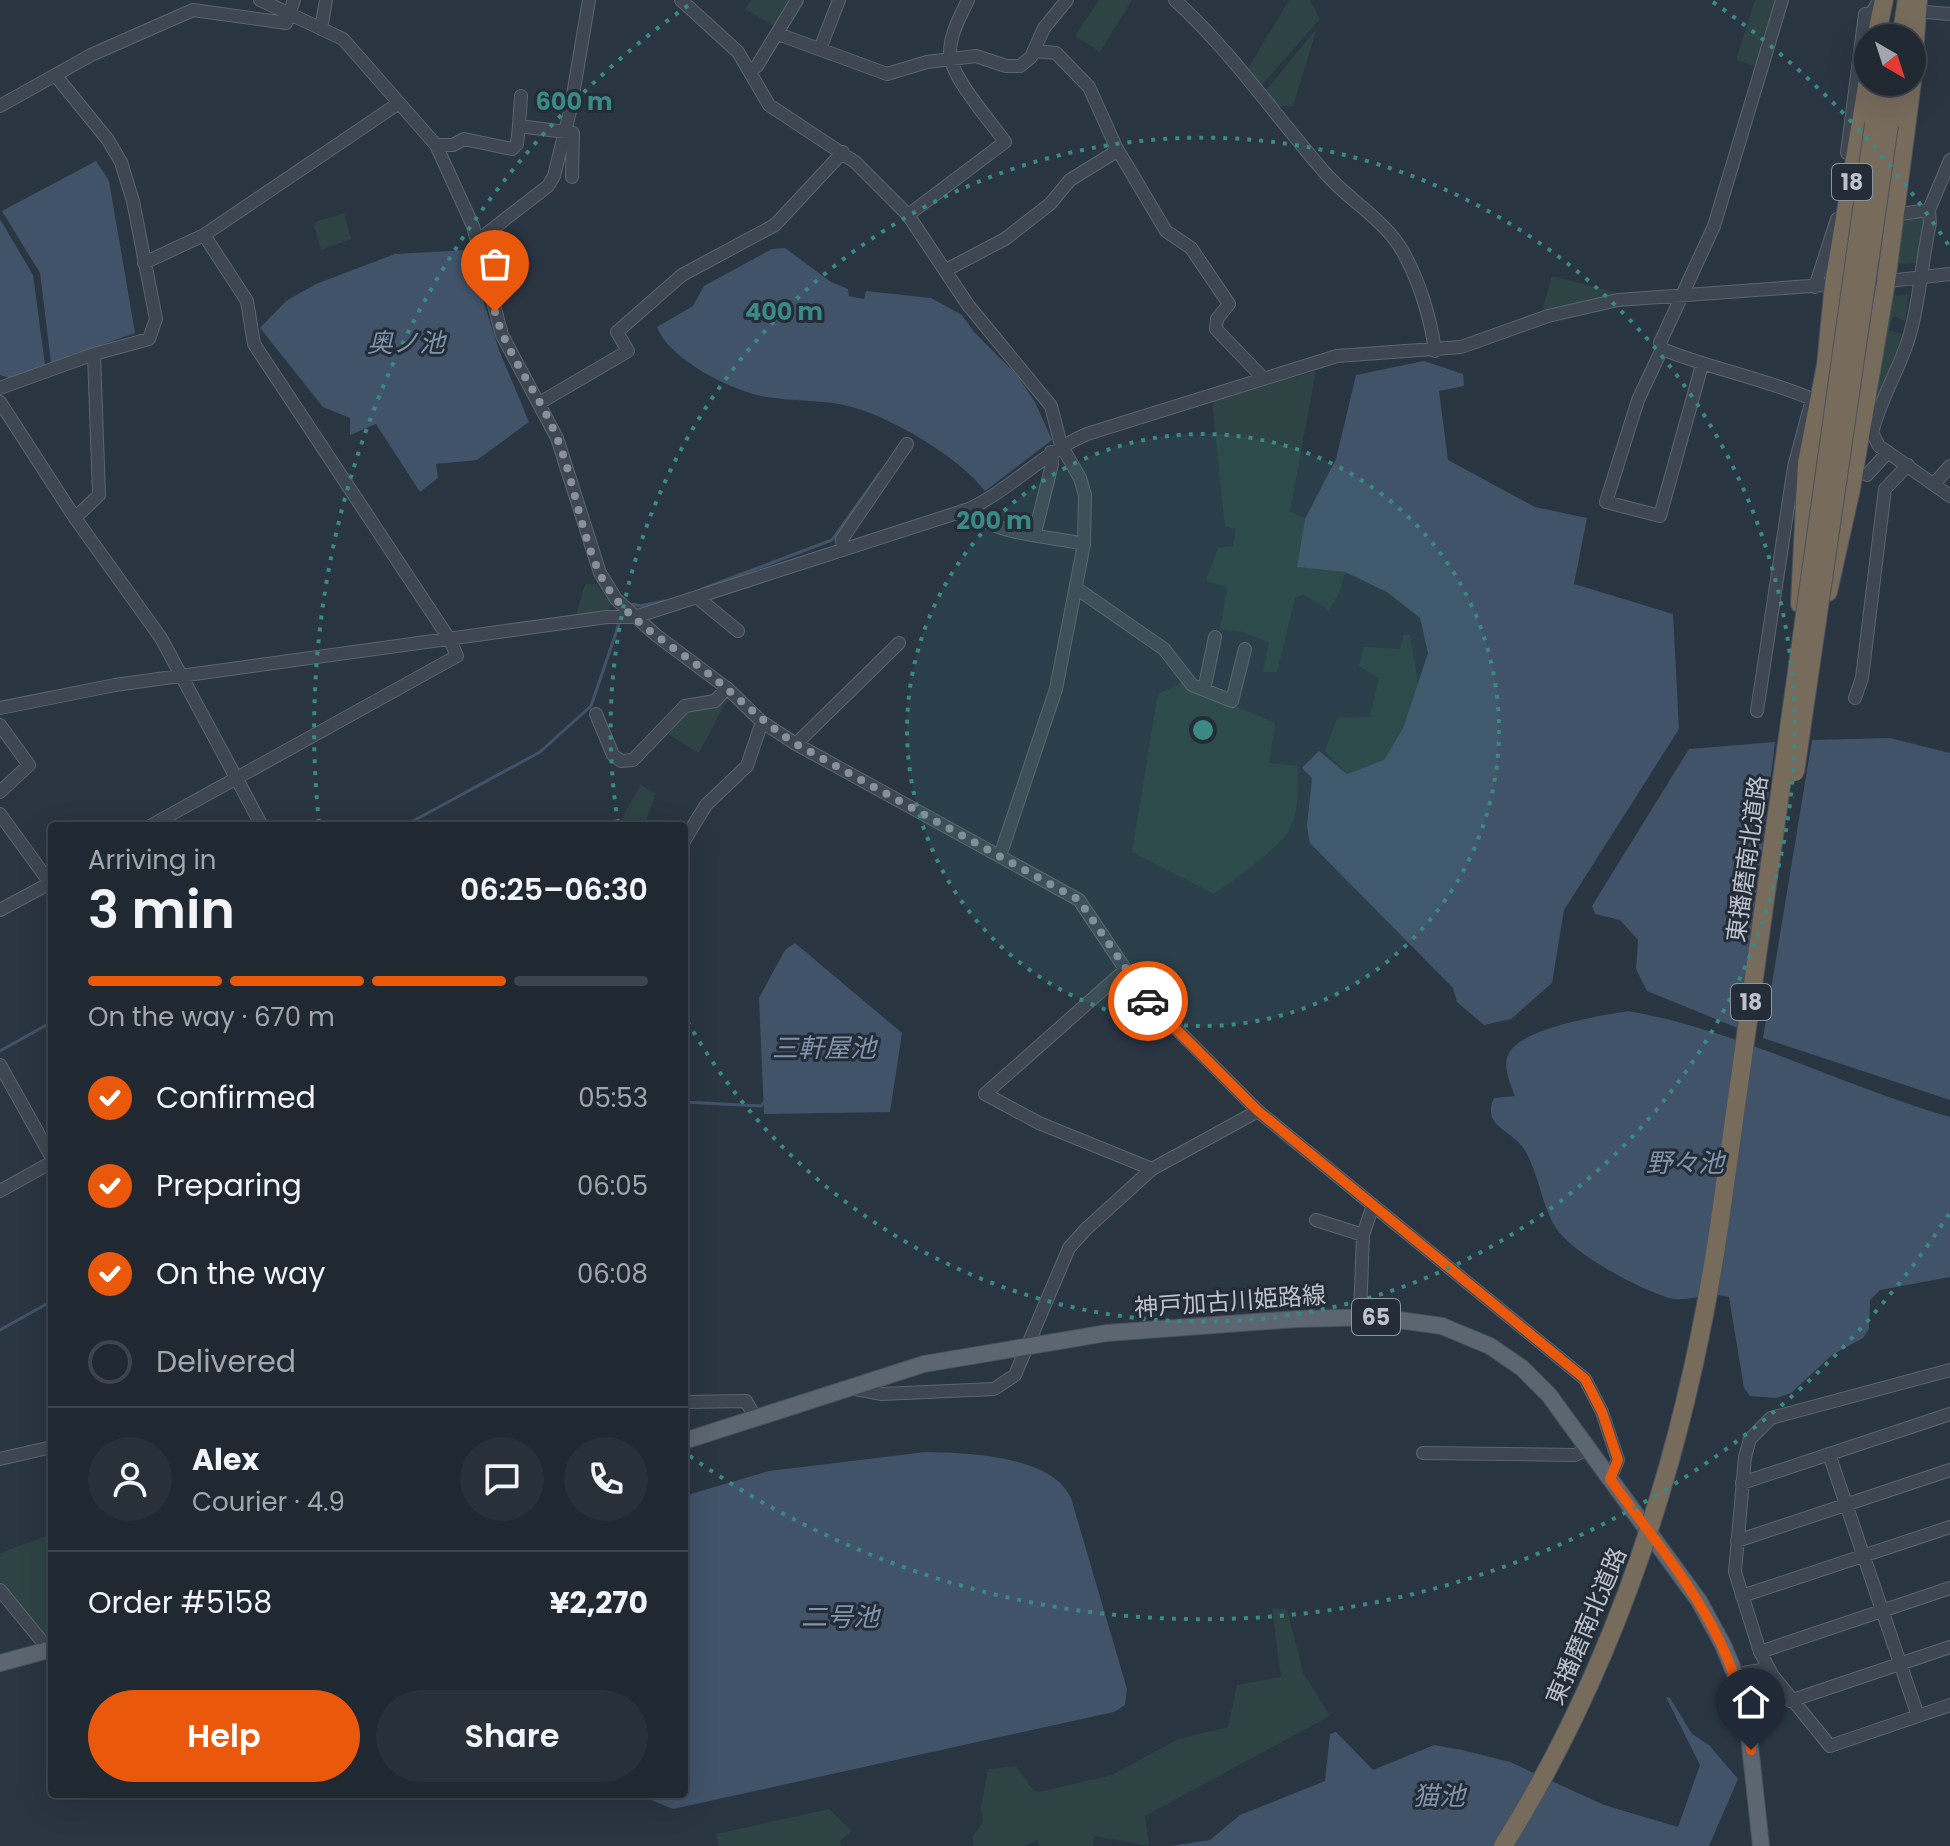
<!DOCTYPE html>
<meta charset="utf-8">
<style>
body{margin:0;font-family:Poppins,"Noto Sans JP",sans-serif;background:#28303a;color:#f1f3f6;height:100vh;display:flex;flex-direction:column;font-size:30px;white-space:nowrap}
*{box-sizing:border-box;margin:0}
p{font-size:26px;color:#a2a6ac}
.icon{flex:none;width:44px;height:44px;fill:none;stroke:currentColor;stroke-width:2;stroke-linecap:round;stroke-linejoin:round}
.map{position:relative;flex:1;overflow:hidden}
.drawer{position:absolute;left:48px;top:822px;width:640px;height:976px;display:flex;flex-direction:column;background:#202832;border-radius:8px;box-shadow:0 8px 32px #0002,0 0 0 2px #3d444d}
.drawer>*{flex:none}
.needle{width:52px;rotate:141deg}
.buttons{position:absolute;left:1854px;top:24px;display:grid;gap:16px}
.buttons a{display:grid;place-items:center;width:72px;height:72px;border-radius:50%;background:#202832;box-shadow:0 8px 32px #0002,0 0 0 2px #3d444d;font-size:40px}
.pin{position:absolute;display:grid;place-items:center;width:68px;height:68px;color:#fff;margin:-82px -34px;border-radius:50% 50% 50% 0;rotate:-45deg;box-shadow:0 0 8px #0007}
.pin .icon{rotate:45deg}
.courier{position:absolute;display:grid;place-items:center;width:80px;height:80px;margin:-40px;border:6px solid #ea580c;border-radius:50%;background:#fff;color:#222;box-shadow:0 2px 10px #0007}
.overview em{font-style:normal;font-weight:600}
.overview div{display:flex;flex-direction:column-reverse}
.overview{display:flex;align-items:center;justify-content:space-between;height:136px;padding:0 40px}
h1{font-size:52px;font-weight:600;line-height:60px}
.bar{display:grid;grid-template-columns:repeat(4,1fr);gap:12px 8px;align-content:center;height:96px;padding:0 40px}
.bar i{height:10px;border-radius:6px;background:#3d444d}
.bar .selected{background:#ea580c}
.bar p{grid-column:span 4}
.line{display:flex;align-items:center;gap:20px;padding:0 40px;border-top:2px solid #3d444d}
.line div{flex:1}
.round{display:grid;place-items:center;flex:none;width:84px;height:84px;border-radius:42px;background:#28303a}
ol{padding:0 40px;list-style:none}
li{display:flex;align-items:center;gap:24px;height:88px}
li p{margin-inline-start:auto}
li .icon{padding:8px;border-radius:50%;background:#ea580c;color:#fff;stroke-width:4}
li:last-child{color:#a2a6ac}
li i{width:44px;height:44px;border:4px solid #3d444d;border-radius:50%}
.action{display:flex;gap:16px;margin-top:auto;padding:16px 40px}
.action a{flex:1;height:92px;border-radius:48px;background:#ea580c;color:#fff;font-size:32px;font-weight:600;line-height:92px;text-align:center}
.action a+a{background:#28303a;color:#f1f3f6}
.map>svg:first-child{display:block}
</style>
<div class="map">
<svg width="1950" height="1846" viewBox="0 0 1950 1846">
<rect width="100%" height="100%" fill="#2a3542"/>
<path fill="#2d4344" d="M751,0H793L776,27L745,9Z
M1099,0H1132L1100,52L1075,36Z
M1289,0H1310L1320,19L1261,86L1247,70Z
M1755,0H1779L1760,68L1736,60Z
M1317,28L1293,106H1273L1265,95L1266,90Z
M344,213L351,239L321,250L314,226L317,221Z
M1925,214L1924,236L1917,263L1898,264L1895,260L1901,219Z
M1552,276L1618,293V297L1541,314Z
M1909,294L1905,321L1893,316L1889,330L1902,334L1884,384L1875,399L1891,296Z
M1316,371L1290,511L1305,519L1297,567L1345,572L1339,593L1329,610L1304,594L1295,598L1277,672H1263L1269,643L1244,632L1220,629L1227,587L1206,581L1218,548L1233,546L1236,529L1225,526L1212,401Z
M585,584H596L611,605L607,612L575,618Z
M1404,635H1410L1418,683L1403,728L1384,760L1347,774L1325,751L1337,718L1370,717L1379,678L1359,666L1364,647L1400,649Z
M1181,683L1275,723L1269,763L1298,766C1297,785 1300,811 1290,828C1280,848 1233,880 1214,894L1132,852L1158,694Z
M722,697L728,698L699,753L665,732L682,710Z
M641,785L656,794L644,826H634L622,818Z
M52,1534V1636L48,1638L0,1581V1553Z
M1272,1608L1287,1609L1303,1672L1330,1716L1145,1816L1149,1846L1094,1836L1093,1846H1040L1037,1840L1024,1846H974L972,1837L983,1822L981,1808L988,1769L1016,1766L1033,1790L1039,1792L1112,1775L1178,1739L1228,1727L1237,1685L1281,1677Z
M829,1809L852,1831L840,1841L841,1846H719L716,1834Z"/>
<path fill="#415369" d="M96,161L109,181L135,333L51,363L40,273L2,211Z
M0,219L33,275L45,365L9,378L0,375Z
M785,248L831,282L848,289L849,296L864,299L866,291L931,298L962,315L974,332L1016,374L1035,402L1052,440L985,491C960,458 893,418 852,407C823,399 791,402 761,396C729,389 669,359 657,327L693,306L704,286L772,249Z
M467,250L499,350L529,422L477,460L436,464L438,478L420,492L376,424L350,435V418L323,407L260,328L286,301L316,284L395,254Z
M1424,361L1463,374L1464,386L1439,391L1448,460L1535,507L1587,518L1574,584L1673,614L1679,729L1564,910L1552,983L1511,1019L1484,1025L1457,1002L1453,988L1310,843L1307,826L1312,778L1302,768L1319,751L1347,774L1384,760L1403,728L1428,653L1420,618L1387,592L1345,572L1297,567L1305,519L1336,459L1356,375Z
M1890,738L1950,753V1100L1763,1038L1812,740Z
M1775,742L1740,1029L1647,991L1636,969L1638,940L1620,920L1595,914L1592,906L1689,749Z
M795,943L902,1033L890,1112L764,1114L759,998L785,950Z
M1628,1011C1738,1030 1842,1086 1950,1117V1277L1880,1290L1870,1300L1869,1329L1863,1338L1832,1355L1791,1393L1777,1398L1750,1396L1744,1388L1729,1297C1709,1290 1687,1303 1669,1298C1639,1289 1573,1254 1556,1228C1541,1204 1539,1173 1524,1149C1511,1129 1481,1126 1494,1098L1515,1096C1510,1083 1502,1065 1509,1053C1524,1027 1600,1016 1628,1011Z
M926,1452C967,1453 1052,1455 1071,1498L1127,1689L1125,1705L1114,1712L673,1809L637,1794H684V1496L769,1471Z
M1666,1697L1670,1698L1692,1734L1709,1745L1738,1779L1709,1846H1171L1210,1840L1240,1815L1325,1781L1330,1734L1336,1732L1373,1770L1434,1745L1462,1750L1510,1762L1604,1805L1678,1827L1700,1765Z"/>
<g fill="none" stroke-linecap="round" stroke-linejoin="round">
<path stroke="#415369" stroke-width="3" d="M702,589L832,540L879,474
M633,604L640,606L664,601
M404,826L540,752L591,706L619,624
M0,1051L52,1022
M684,1102L761,1106L766,1100
M0,1330L52,1301"/>
<defs>
<path id="minor" d="M260,0L343,39L436,145L473,226L502,335L557,438L600,573L616,599L656,635L728,689L762,722L796,744L1079,900L1142,994L1258,1111L1585,1379L1602,1412L1618,1460L1610,1479
M681,0L738,52L769,105L855,162L908,215L968,305L1051,406L1061,445L1080,478L1085,495L1084,544L1056,689L1000,856
M1175,0C1233,53 1275,116 1327,175C1351,202 1385,220 1403,252C1419,280 1431,319 1435,351
M1926,12L1950,14
M321,29L326,0
M778,34L887,74L927,62L976,56L1006,66H1020L1031,57L1044,28L1067,0
M820,49L839,0
M1035,51L1056,53L1089,87L1116,147L1166,231L1191,248L1229,304L1217,319L1216,329L1264,379
M749,71L757,66L797,0
M56,76L108,140L121,162L133,201L156,319L149,339L94,354L99,495L75,518
M0,106L91,55L193,10L286,23L294,0
M519,126L521,96
M436,145H453L464,139L512,149L517,144L519,126L573,133L572,177
M1847,153L1865,14H1871L1877,4
M1950,160L1929,210L1930,223C1922,259 1920,299 1910,334C1900,369 1880,399 1872,433L1879,446L1950,496
M908,215L1005,142C992,123 949,75 950,53C950,34 960,17 968,0
M1892,219L1899,214L1929,210
M477,241L548,186L554,176L571,107L589,0
M144,263L204,235L399,103
M946,270L1005,239L1050,204L1070,180L1112,154L1116,147
M1880,282L1950,274
M1815,287L1837,219
M1662,349L1638,400L1606,502L1660,516L1702,365
M0,388L94,354
M0,402L75,518L161,638L262,826
M541,402L628,351L617,332L682,275L775,225L843,152
M1867,475L1888,452
M1934,484L1950,466
M969,509C991,535 1050,536 1084,544
M1035,533L1052,464L1051,452
M843,549L842,539L907,444
M1076,588L1164,649L1192,685L1232,701L1245,649
M698,598L738,631
M1204,690L1215,637
M1855,698L1862,678L1885,489L1908,465
M0,708L115,685L607,617H635L969,509C1011,489 1043,453 1087,434L1337,356L1461,347L1548,316L1618,300L1838,284
M1757,711L1794,467L1812,399C1763,378 1711,369 1662,349L1660,343L1714,226L1782,0
M596,714L613,755L621,761L633,760L685,706L715,701L727,688
M0,725L29,765L0,792
M796,744L899,643
M0,814L50,883
M150,826L457,656L450,640L254,344L247,301L204,235
M684,841L706,805L747,766L762,722
M0,910L52,882
M1125,970L985,1094L1039,1123L1152,1169
M0,1065L52,1158
M0,1191L52,1162
M1316,1220L1363,1235
M1360,1316L1363,1235L1373,1205
M1950,1370L1771,1418L1750,1439L1745,1457L1735,1572L1760,1652L1773,1676L1830,1746L1950,1705
M850,1388L882,1394L994,1389L1015,1375L1069,1248L1086,1229L1152,1169L1258,1111
M684,1402L746,1401L755,1417
M1423,1453L1575,1455L1588,1449
M1829,1454L1918,1716
M0,1459L52,1447
M1742,1483L1950,1414
M1737,1541L1950,1470
M0,1590L49,1650
M1742,1596L1950,1527
M1760,1652L1950,1588
M1735,1674L1769,1669
M1790,1701L1950,1647"/>
<path id="major" d="M684,1441L924,1364L1107,1333L1297,1319L1377,1317L1442,1326L1490,1346L1522,1368L1549,1395L1699,1601L1723,1645L1735,1674L1748,1727L1761,1846
M0,1663L52,1649"/>
<path id="highway" d="M1876,38L1884,0
M1901,38L1907,0
M1912,79L1918,0
M1874,124L1880,82
M1889,125L1895,82
M1828,592L1851,489L1886,282L1912,82
M1800,604L1807,463L1826,365L1834,284L1868,80"/>
</defs>
<use href="#minor" stroke="#5c656f" stroke-width="14"/>
<use href="#major" stroke="#48505b" stroke-width="18"/>
<use href="#highway" stroke="#49525c" stroke-width="20"/>
<use href="#minor" stroke="#3e4751" stroke-width="12"/>
<use href="#major" stroke="#5c6671" stroke-width="16"/>
<use href="#highway" stroke="#776b5c" stroke-width="18"/>
<defs>
<path id="highway-bridge" d="M1795,772L1889,125
M1503,1846C1620,1659 1685,1451 1718,1234L1874,124"/>
</defs>
<use href="#highway-bridge" stroke="#49525c" stroke-width="20" stroke-linecap="butt"/>
<use href="#highway-bridge" stroke="#776b5c" stroke-width="18"/>
</g>
<g fill="none" stroke-linecap="round" stroke-linejoin="round">
<path stroke="#88919b" stroke-width="8" stroke-dasharray="0 14.4" d="M495,312C507,357 540,394 557,438C574,481 580,529 599,572C620,619 672,644 710,675C739,698 764,723 796,744L1079,900L1148,1001"/>
<path stroke="#ea580c" stroke-width="10" d="M1148,1001L1258,1111L1585,1379L1602,1412L1618,1460L1610,1479C1674,1568 1739,1636 1751,1750"/>
</g>
<circle cx="1203" cy="730" r="296" fill="#3a8985" fill-opacity=".12"/>
<g fill="none" stroke="#3a8985" stroke-width="4" stroke-dasharray="4 8">
<circle cx="1203" cy="730" r="296"/>
<path d="M618 823A592 592 0 1 1 685 1017"/>
<path d="M1949 1214A889 889 0 0 1 687 1454M319 823A889 889 0 0 1 693 2M1713 2A889 889 0 0 1 1949 246"/>
</g>
<g text-anchor="middle" dominant-baseline="central" stroke-width="6" stroke-linejoin="round" paint-order="stroke">
<g fill="#232c37" stroke="#8d959f" stroke-width="2">
<rect x="1832" y="164" width="40" height="36" rx="6"/>
<rect x="1731" y="984" width="40" height="36" rx="6"/>
<rect x="1352" y="1299" width="48" height="36" rx="6"/>
</g>
<g font-size="22" font-weight="bold" fill="#bbc2cb">
<text x="1852" y="182">18</text>
<text x="1751" y="1002">18</text>
<text x="1376" y="1317">65</text>
</g>
<g font-size="24" fill="#bbc2cb" stroke="#232c37">
<text transform="translate(1747 859) rotate(-82)">東播磨南北道路</text>
<text transform="translate(1230 1301) rotate(-4)">神戸加古川姫路線</text>
<text transform="translate(1586 1626) rotate(-67)">東播磨南北道路</text>
</g>
<g font-size="26" font-style="italic" fill="#7f94ab" stroke="#232c37">
<text x="406" y="343">奥ノ池</text>
<text x="824" y="1048">三軒屋池</text>
<text x="1685" y="1163">野々池</text>
<text x="840" y="1617">二号池</text>
<text x="1439" y="1796">猫池</text>
</g>
</g>
<circle cx="1203" cy="730" r="12" fill="#3a8985" stroke="#232c37" stroke-width="4"/>
<g font-size="24" text-anchor="middle" font-weight="bold" fill="#3a8985" stroke="#232c37" stroke-width="6" stroke-linejoin="round" paint-order="stroke">
<text x="574" y="110">600 m</text>
<text x="784" y="320">400 m</text>
<text x="994" y="529">200 m</text>
</g>
</svg>
<div class="buttons">
<a><svg class="needle" viewBox="-14 -14 28 28"><path d="M0-13l5 13h-10z" fill="#e53935"/><path d="M0 13l5-13h-10z" fill="#a2a6ac"/></svg></a>
</div>
<div class="pin" style="left:495px;top:312px;background:#ea580c"><svg class="icon" aria-label="bag" viewBox="0 0 24 24"><path d="M5 8h14l-1 12H6zM9 8a3 3 0 0 1 6 0"/></svg></div>
<div class="pin" style="left:1751px;top:1750px;background:#1f2937"><svg class="icon" aria-label="home" viewBox="0 0 24 24"><path d="M3 11l9-7 9 7M6 9v11h12V9"/></svg></div>
<div class="courier" style="left:1148px;top:1001px"><svg class="icon" aria-label="car" viewBox="0 0 24 24"><path d="M5 17H2v-5l4-1 3-4h7l3 4 3 1v5h-3M9 17h6M6 11h13"/><circle cx="7" cy="17" r="2"/><circle cx="17" cy="17" r="2"/></svg></div>
<section class="drawer">
<div class="overview"><div><h1>3 min</h1><p>Arriving in</p></div><em>06:25–06:30</em></div>
<div class="bar"><i class="selected"></i><i class="selected"></i><i class="selected"></i><i></i><p>On the way · 670 m</p></div>
<ol>
<li><svg class="icon" aria-label="check" viewBox="0 0 24 24"><path d="M5 12l5 5 9-10"/></svg>Confirmed<p>05:53</p></li>
<li><svg class="icon" aria-label="check" viewBox="0 0 24 24"><path d="M5 12l5 5 9-10"/></svg>Preparing<p>06:05</p></li>
<li><svg class="icon" aria-label="check" viewBox="0 0 24 24"><path d="M5 12l5 5 9-10"/></svg>On the way<p>06:08</p></li>
<li><i></i>Delivered</li>
</ol>
<div class="line" style="height:144px"><a class="round"><svg class="icon" aria-label="person" viewBox="0 0 24 24"><circle cx="12" cy="8" r="4"/><path d="M4 21q1-7 8-7t8 7"/></svg></a><div><b>Alex</b><p>Courier · 4.9</p></div><a class="round"><svg class="icon" aria-label="chat" viewBox="0 0 24 24"><path d="M4 5h16v11H9l-5 4z"/></svg></a><a class="round"><svg class="icon" aria-label="phone" viewBox="0 0 24 24"><path d="M5 4h4l2 5-3 2q2 4 5 5l2-3 5 2v4C11 20 4 13 5 4z"/></svg></a></div>
<div class="line" style="height:104px"><div>Order #5158</div><b>¥2,270</b></div>
<div class="action"><a>Help</a><a>Share</a></div>
</section>
</div>
